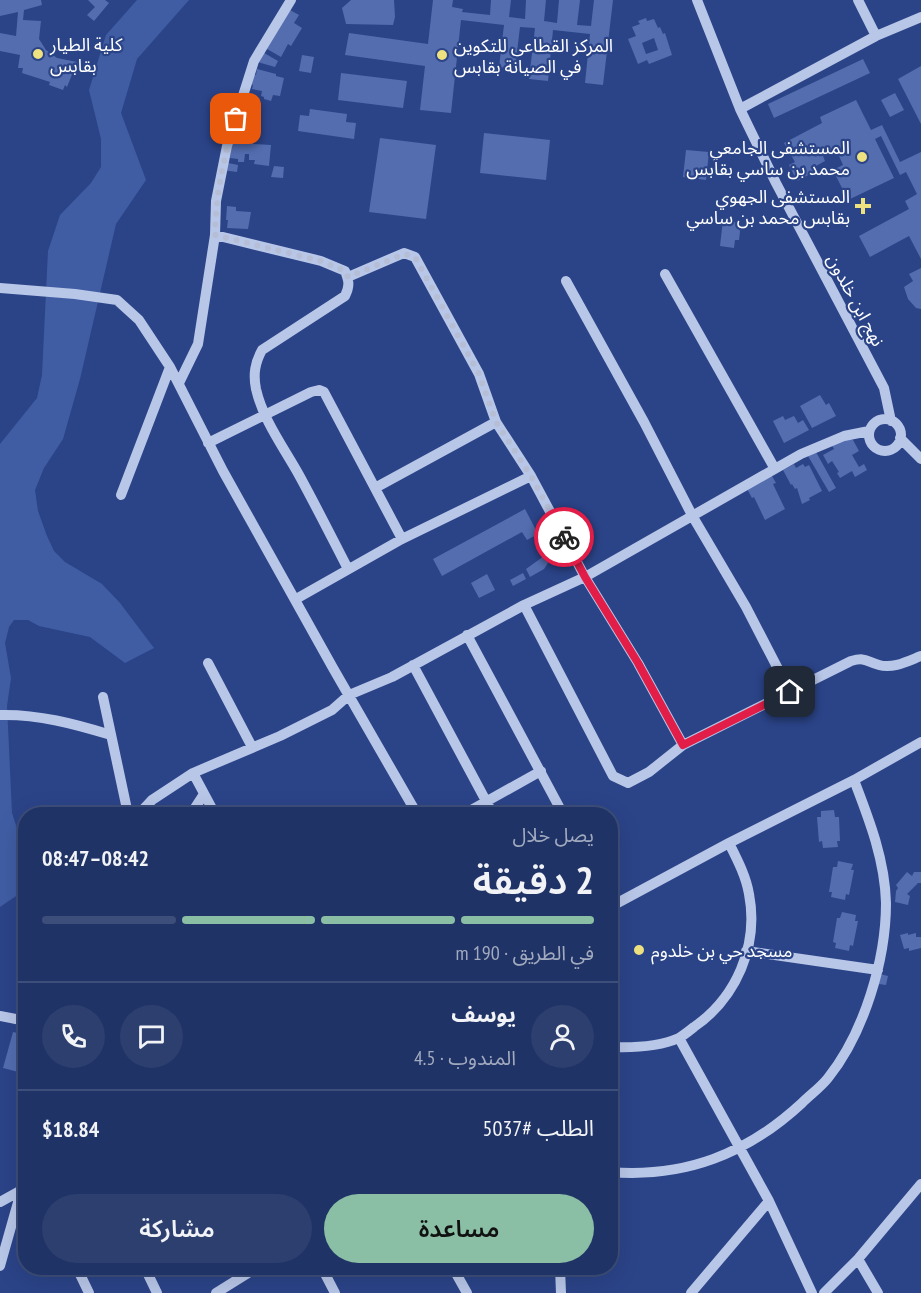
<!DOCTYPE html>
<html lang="ar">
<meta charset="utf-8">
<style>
body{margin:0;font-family:"PT Sans Narrow","Noto Sans Arabic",sans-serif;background:#2d3f6f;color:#f1f3f6;direction:rtl;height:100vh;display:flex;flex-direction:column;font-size:22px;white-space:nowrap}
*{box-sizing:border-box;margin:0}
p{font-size:20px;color:#a2aabf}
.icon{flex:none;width:33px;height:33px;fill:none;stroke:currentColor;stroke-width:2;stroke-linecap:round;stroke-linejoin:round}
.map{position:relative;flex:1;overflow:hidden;direction:ltr}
.drawer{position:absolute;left:18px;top:807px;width:600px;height:468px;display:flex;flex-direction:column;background:#203366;border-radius:24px;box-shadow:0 6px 24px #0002,0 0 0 2px #3d4e7a;direction:rtl}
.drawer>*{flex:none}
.pin{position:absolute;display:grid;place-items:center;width:51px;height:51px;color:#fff;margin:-26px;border-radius:12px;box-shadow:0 3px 9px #0006}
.courier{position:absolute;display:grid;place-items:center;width:60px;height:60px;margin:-30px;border:4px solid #e11d48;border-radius:50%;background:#fff;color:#222;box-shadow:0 2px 8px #0007}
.head em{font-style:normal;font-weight:600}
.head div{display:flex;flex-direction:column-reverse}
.head{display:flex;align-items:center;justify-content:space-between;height:102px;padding:0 24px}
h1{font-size:39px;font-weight:600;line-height:45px}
.bar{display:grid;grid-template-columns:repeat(4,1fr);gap:9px 6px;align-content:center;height:72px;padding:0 24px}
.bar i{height:8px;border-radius:4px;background:#3d4e7a}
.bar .current{background:#8abfa5}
.bar p{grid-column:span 4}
.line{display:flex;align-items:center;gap:15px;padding:0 24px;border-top:2px solid #3d4e7a}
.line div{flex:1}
.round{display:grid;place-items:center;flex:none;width:63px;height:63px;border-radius:32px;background:#2d3f6f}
.primary-button{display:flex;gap:12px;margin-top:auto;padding:12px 24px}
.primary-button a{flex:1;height:69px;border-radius:36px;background:#8abfa5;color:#111;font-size:24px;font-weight:600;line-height:69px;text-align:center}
.primary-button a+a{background:#2d3f6f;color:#f1f3f6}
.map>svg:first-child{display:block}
</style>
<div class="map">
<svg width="921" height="1293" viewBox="0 0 921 1293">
<rect width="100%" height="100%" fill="#2b4488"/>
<path fill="#405da4" d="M137,0H189L137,59L121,113L146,180L116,224L80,379L63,439L44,468L35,490L38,511L47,536L54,551L65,562L102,584L120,603L154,648L125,663L90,637L39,626L28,620H14L9,627L5,643L11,678L7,706L12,813L23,847L25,865L23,886L19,894L0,907V444L37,398L42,375L48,251L60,215L91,183L101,167V139L89,90L106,35Z"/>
<path fill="#536daf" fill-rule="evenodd" d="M0,0H41L42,5L24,10L23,20L41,21L39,39L46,50L57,58L77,62L67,87L65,85L63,90L49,85L50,82L22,73L23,68H18L20,55L0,51V33L16,36L18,12L0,16Z
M88,0H105L109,3L94,21L87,15L95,7Z
M351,0H394L395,17L393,25L346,24L342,8Z
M433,0H453L452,7L463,9L462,12L490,15L491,0H511L509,17L525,19L526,0H546L544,21L557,23L559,0H580L577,25L591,26L594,0H613L603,85L585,83L590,34L553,30L548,81L529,79L535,28L520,27L515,69L499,67L504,25L461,20L451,113L420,110L425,66L345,55L349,33L428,44Z
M290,10L299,15L294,23L302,28L291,46L288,44L281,57L267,49Z
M646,18L647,21L654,19L658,28L660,27L663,34L665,33L672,55L649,64L647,60L638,64L628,39L636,36L632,27L640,24L638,21ZM654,38L658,50L646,54L642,43Z
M259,50L278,61L275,67L254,61Z
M302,55L314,57L311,73L299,71Z
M863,59L870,73L774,118L768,104Z
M921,66V124L898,79Z
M257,69L276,74V76L284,78L280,96L273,95L271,101L264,99V97L261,96L262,91L252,89L253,85L249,83L251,74L256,75Z
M341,73L407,81L403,108L338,100Z
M895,93L904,110L890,117L881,100Z
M856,100L871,130L882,125L900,162L921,152V259L909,236L870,257L859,236L909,209L905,201L917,194L906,172L900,175L881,136L875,139L894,178L848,200L833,170L843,165L836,149L823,156L825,161L816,166L818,170L797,181L789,165L795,162L784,143L822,123L820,117Z
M310,109L347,114L346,122L356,123L354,139L298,131L300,115L309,116Z
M484,133L550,140L546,180L480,173Z
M380,138L436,145L426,219L369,212Z
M241,140L253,142V144L271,145L269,166L254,164L255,160H249V154H245L244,162H238V159L230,158L232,141Z
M686,150L709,152L706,180L683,177Z
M223,162L238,165L237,172L222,170Z
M274,166L284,167L283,178L271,177Z
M227,206L236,207V211L251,212L248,229L227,228L228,220H226Z
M723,220L741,223L739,240H735L734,248L720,246Z
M921,268V309L916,308L908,299L904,287L913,281L909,274Z
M820,395L826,405L829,403L836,416L812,428L800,406Z
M783,416L785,420L794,416L798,423L803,420L809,430L784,443L773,421Z
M844,437L853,440L859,451L852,455L859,467L864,464L867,470L855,477L852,471L840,478L837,473L839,472L832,461L828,464L823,455L834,449L831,444Z
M816,452L836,488L829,492L808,456Z
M794,464L796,468L803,464L805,467L809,465L822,491L809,498L810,500L802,504L797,488L795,489L792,484L791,485L783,470Z
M772,476L776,483L773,484L785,509L765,520L754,497L752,498L747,489Z
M525,509L538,534L527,540L522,532L442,576L433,559Z
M544,556L548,563L544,569L530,577L526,569Z
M523,573L526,579L513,586L510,580Z
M487,574L495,590L479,598L471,583Z
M834,810L835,817H839L840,841H837L838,847L823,848L822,841L819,842L817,817H821V811Z
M838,861L853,864L851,870H854L849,895L846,894L845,900L831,897L832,892H829L833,867H837Z
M907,872L912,876L914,872H921V883H918L907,894L910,896L908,905L895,902L896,891L898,888L896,885Z
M842,912L856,915L855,921H858L853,946L850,945L849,951L835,948L836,943L833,942L837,918H840Z
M908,933V935L916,933V937H921V948L909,951V948L904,949L900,935Z
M880,974L888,976L886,985L879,984Z
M13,1032L26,1035V1074L3,1068Z"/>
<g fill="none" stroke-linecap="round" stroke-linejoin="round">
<path stroke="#b8c6e8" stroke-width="10" d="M697,0L740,109L776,183L884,388L891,421
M858,0L876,36
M740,109L876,36L921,17
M215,235L321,261L345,271C349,281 350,286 345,296L262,350C255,363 253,374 256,389C263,420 284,448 299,475C316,506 332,538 348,569
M665,274L775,469
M348,277L404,253L415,257L479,374L496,422L531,476L585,577L638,663L683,745
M566,281L644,422L693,517L746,607L790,692
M0,288L75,294L117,300L139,320L170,367L223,471L333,668L417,814
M179,383L198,344L215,235L216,201L227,146L254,61L291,0
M869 435a16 16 0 1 1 32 0a16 16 0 1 1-32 0Z
M900,438L921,459
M208,443L311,392L319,390L324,392L402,539
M375,488L496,422
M121,495L170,367
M296,599L402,539L531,476
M524,605L613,776L628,783L649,772L683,745L851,661C866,657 865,661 879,665C893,669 908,661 921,656
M467,635L563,814
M208,663L252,747
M413,665L493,814
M103,697L128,814
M0,715C38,714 75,724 111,735
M193,773L215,814
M139,814L152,800L193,773L280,736L332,710L349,695L392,677L524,605L585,577L801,454L844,436L869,431
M191,814L204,794
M464,814L541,771
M610,907L729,843L854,780L921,742
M746,951L878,970
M0,1016L26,1021
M679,1038L769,1201L812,1293
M610,1047C633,1048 658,1047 679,1038C684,1035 689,1031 694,1027C736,998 759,946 749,894C746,876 737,859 729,843
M610,1172C685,1178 747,1154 802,1103C810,1095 821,1087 828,1078C864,1033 886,960 886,903C885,860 869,819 854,780
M0,1202L20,1191
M858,1259L878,1293
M0,1266L26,1174
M77,1268L89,1293
M145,1268L157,1293
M322,1268L335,1293
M453,1268L467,1293
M560,1268L561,1293
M216,1293L256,1268
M691,1293L769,1201
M824,1293L858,1259L921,1184"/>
</g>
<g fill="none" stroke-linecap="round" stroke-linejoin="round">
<path stroke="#b5bed5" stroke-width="6" stroke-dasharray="0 10.8" d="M236,119C223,157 216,195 215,235L321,261L345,271L348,277L404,254L415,257L479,374L496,422L531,476L564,537"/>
<path stroke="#e11d48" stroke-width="8" d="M564,537L585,577L638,663L683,745L790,692"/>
</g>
<g fill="#eee180" stroke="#2b4488" stroke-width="2">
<circle cx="38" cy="54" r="6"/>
<circle cx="442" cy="55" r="6"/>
<circle cx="862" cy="157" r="6"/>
<path d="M860 197h6v6h6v6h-6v6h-6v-6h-6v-6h6z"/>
<circle cx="639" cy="950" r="6"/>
</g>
<g text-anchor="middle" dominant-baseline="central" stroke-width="4.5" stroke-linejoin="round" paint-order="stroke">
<g font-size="18" fill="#fff" stroke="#2b4488" text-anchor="start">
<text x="50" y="44">كلية الطيار<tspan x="50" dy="21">بقابس</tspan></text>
<text x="454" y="45">المركز القطاعى للتكوين<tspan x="454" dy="21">في الصيانة بقابس</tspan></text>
<text x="850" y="147" text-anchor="end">المستشفى الجامعي<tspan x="850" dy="21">محمد بن ساسي بقابس</tspan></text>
<text x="850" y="196" text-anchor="end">المستشفى الجهوي<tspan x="850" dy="21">بقابس محمد بن ساسي</tspan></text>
<text x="651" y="950">مسجد حي بن خلدوم</text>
</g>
<g font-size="18" fill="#fff" stroke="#2b4488">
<text transform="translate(856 300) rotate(62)">نهج ابن خلدون</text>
</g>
</g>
</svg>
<div class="pin" style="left:236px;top:119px;background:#ea580c"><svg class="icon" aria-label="bag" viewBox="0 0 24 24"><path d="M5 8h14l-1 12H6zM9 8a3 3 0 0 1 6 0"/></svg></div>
<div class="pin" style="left:790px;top:692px;background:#1f2937"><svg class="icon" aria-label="home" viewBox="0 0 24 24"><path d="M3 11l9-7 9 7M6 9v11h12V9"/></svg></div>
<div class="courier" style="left:564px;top:537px"><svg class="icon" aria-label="bike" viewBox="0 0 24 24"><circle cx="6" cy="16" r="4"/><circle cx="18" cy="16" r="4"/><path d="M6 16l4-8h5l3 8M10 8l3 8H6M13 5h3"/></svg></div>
<section class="drawer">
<div class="head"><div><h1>2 دقيقة</h1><p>يصل خلال</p></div><em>08:42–08:47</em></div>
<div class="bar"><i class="current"></i><i class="current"></i><i class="current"></i><i></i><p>في الطريق · 190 m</p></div>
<div class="line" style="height:108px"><a class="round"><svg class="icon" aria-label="person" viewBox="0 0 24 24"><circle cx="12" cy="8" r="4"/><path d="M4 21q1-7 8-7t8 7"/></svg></a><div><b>يوسف</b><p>المندوب · 4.5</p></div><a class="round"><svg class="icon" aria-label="chat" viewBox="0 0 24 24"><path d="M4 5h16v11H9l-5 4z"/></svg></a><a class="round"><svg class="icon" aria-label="phone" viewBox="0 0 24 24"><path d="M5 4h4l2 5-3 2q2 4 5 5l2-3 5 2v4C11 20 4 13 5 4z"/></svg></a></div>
<div class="line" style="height:78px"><div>الطلب #5037</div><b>$18.84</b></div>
<div class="primary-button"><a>مساعدة</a><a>مشاركة</a></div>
</section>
</div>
